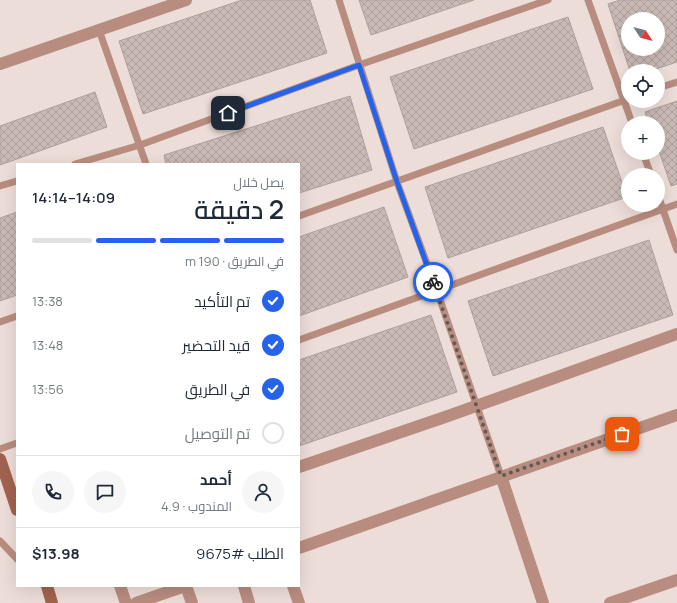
<!DOCTYPE html>
<html lang="ar">
<meta charset="utf-8">
<style>
body{margin:0;font-family:Manrope,Cairo,sans-serif;background:#f6f6f7;color:#1f2937;direction:rtl;height:100vh;display:flex;flex-direction:column;font-size:15px;white-space:nowrap}
*{box-sizing:border-box;margin:0}
p{font-size:13px;color:#747a83}
.icon{flex:none;width:22px;height:22px;fill:none;stroke:currentColor;stroke-width:2;stroke-linecap:round;stroke-linejoin:round}
.map{position:relative;flex:1;overflow:hidden;direction:ltr}
.side{position:absolute;left:16px;top:163px;width:284px;height:424px;display:flex;flex-direction:column;background:#fff;border-radius:0px;box-shadow:0 4px 16px #0002;direction:rtl}
.side>*{flex:none}
.needle{width:26px;rotate:126deg}
.controls{position:absolute;left:621px;top:12px;display:grid;gap:8px}
.controls a{display:grid;place-items:center;width:44px;height:44px;border-radius:50%;background:#fff;box-shadow:0 4px 16px #0002;font-size:20px}
.pin{position:absolute;display:grid;place-items:center;width:34px;height:34px;color:#fff;margin:-17px;border-radius:8px;box-shadow:0 2px 6px #0006}
.courier{position:absolute;display:grid;place-items:center;width:40px;height:40px;margin:-20px;border:3px solid #2563eb;border-radius:50%;background:#fff;color:#222;box-shadow:0 1px 5px #0007}
.head em{font-style:normal;font-weight:600}
.head div{display:flex;flex-direction:column-reverse}
.head{display:flex;align-items:center;justify-content:space-between;height:68px;padding:0 16px}
h1{font-size:26px;font-weight:600;line-height:30px}
.bar{display:grid;grid-template-columns:repeat(4,1fr);gap:6px 4px;align-content:center;height:48px;padding:0 16px}
.bar i{height:5px;border-radius:3px;background:#e0e1e3}
.bar .active{background:#2563eb}
.bar p{grid-column:span 4}
.line{display:flex;align-items:center;gap:10px;padding:0 16px;border-top:1px solid #e0e1e3}
.line div{flex:1}
.round{display:grid;place-items:center;flex:none;width:42px;height:42px;border-radius:21px;background:#f6f6f7}
ol{padding:0 16px;list-style:none}
li{display:flex;align-items:center;gap:12px;height:44px}
li p{margin-inline-start:auto}
li .icon{padding:4px;border-radius:50%;background:#2563eb;color:#fff;stroke-width:4}
li:last-child{color:#747a83}
li i{width:22px;height:22px;border:2px solid #e0e1e3;border-radius:50%}
.map>svg:first-child{display:block}
</style>
<div class="map">
<svg width="677" height="603" viewBox="0 0 677 603">
<defs>
<pattern id="building-cross-hatch" width="8" height="8" patternUnits="userSpaceOnUse"><rect width="8" height="8" fill="#cabab5"/><path d="M0 0l8 8M0 8l8-8" fill="none" stroke="#ad9f9b"/></pattern>
</defs>
<rect width="100%" height="100%" fill="#edddd8"/>
<path fill="url(#building-cross-hatch)" stroke="#af9f9a" fill-rule="evenodd" d="M242,0H310L327,53L143,114L119,41Z
M359,0H474L371,35Z
M620,0H677V62L650,71H630L608,4ZM628,19H658V49H628Z
M568,17L593,89L414,149L390,77Z
M95,92L107,127L0,165V126Z
M350,96L372,170L299,193V164H166L164,155Z
M677,101V184L671,186L658,148V123H649L645,112Z
M603,127L627,197L448,258L425,187Z
M384,207L408,277L299,316V237Z
M17,212V295L0,301V218Z
M649,240L673,315L493,376L468,301Z
M431,315L457,392L299,446V360Z"/>
<g fill="none" stroke-linecap="round" stroke-linejoin="round">
<path stroke="#b88d7f" stroke-width="7" d="M339,0L397,182L437,291L501,476
M588,0L632,123
M99,30L146,164
M658,88L677,82
M643,153L651,175
M75,164L140,145L359,65L548,0
M0,186L17,181
M658,195L677,250
M299,216L628,99
M0,322L17,316
M299,340L677,204
M0,449L17,443
M0,541L17,559"/>
<path stroke="#b88d7f" stroke-width="12" d="M0,64L186,0
M299,467L448,416L677,334
M501,476L543,603
M299,548L677,415
M120,586L126,603
M186,586L192,603
M244,586L249,603
M293,586L299,603
M136,603L185,586
M610,603L677,580"/>
<path stroke="#a1634f" stroke-width="12" d="M0,459L17,510
M47,586L52,603"/>
</g>
<g fill="none" stroke-linecap="round" stroke-linejoin="round">
<path stroke="#625956" stroke-width="4" stroke-dasharray="0 7.2" d="M433,282L501,476L622,434"/>
<path stroke="#2563eb" stroke-width="5" d="M228,113L359,65L397,182L433,282"/>
</g>
</svg>
<div class="controls">
<a><svg class="needle" viewBox="-14 -14 28 28"><path d="M0-13l5 13h-10z" fill="#e53935"/><path d="M0 13l5-13h-10z" fill="#747a83"/></svg></a>
<a><svg class="icon" aria-label="locate" viewBox="0 0 24 24"><circle cx="12" cy="12" r="6"/><path d="M12 2v4M12 18v4M2 12h4M18 12h4"/></svg></a>
<a>+</a>
<a>−</a>
</div>
<div class="pin" style="left:622px;top:434px;background:#ea580c"><svg class="icon" aria-label="bag" viewBox="0 0 24 24"><path d="M5 8h14l-1 12H6zM9 8a3 3 0 0 1 6 0"/></svg></div>
<div class="pin" style="left:228px;top:113px;background:#1f2937"><svg class="icon" aria-label="home" viewBox="0 0 24 24"><path d="M3 11l9-7 9 7M6 9v11h12V9"/></svg></div>
<div class="courier" style="left:433px;top:282px"><svg class="icon" aria-label="bike" viewBox="0 0 24 24"><circle cx="6" cy="16" r="4"/><circle cx="18" cy="16" r="4"/><path d="M6 16l4-8h5l3 8M10 8l3 8H6M13 5h3"/></svg></div>
<section class="side">
<div class="head"><div><h1>2 دقيقة</h1><p>يصل خلال</p></div><em>14:09–14:14</em></div>
<div class="bar"><i class="active"></i><i class="active"></i><i class="active"></i><i></i><p>في الطريق · 190 m</p></div>
<ol>
<li><svg class="icon" aria-label="check" viewBox="0 0 24 24"><path d="M5 12l5 5 9-10"/></svg>تم التأكيد<p>13:38</p></li>
<li><svg class="icon" aria-label="check" viewBox="0 0 24 24"><path d="M5 12l5 5 9-10"/></svg>قيد التحضير<p>13:48</p></li>
<li><svg class="icon" aria-label="check" viewBox="0 0 24 24"><path d="M5 12l5 5 9-10"/></svg>في الطريق<p>13:56</p></li>
<li><i></i>تم التوصيل</li>
</ol>
<div class="line" style="height:72px"><a class="round"><svg class="icon" aria-label="person" viewBox="0 0 24 24"><circle cx="12" cy="8" r="4"/><path d="M4 21q1-7 8-7t8 7"/></svg></a><div><b>أحمد</b><p>المندوب · 4.9</p></div><a class="round"><svg class="icon" aria-label="chat" viewBox="0 0 24 24"><path d="M4 5h16v11H9l-5 4z"/></svg></a><a class="round"><svg class="icon" aria-label="phone" viewBox="0 0 24 24"><path d="M5 4h4l2 5-3 2q2 4 5 5l2-3 5 2v4C11 20 4 13 5 4z"/></svg></a></div>
<div class="line" style="height:52px"><div>الطلب #9675</div><b>$13.98</b></div>
</section>
</div>
